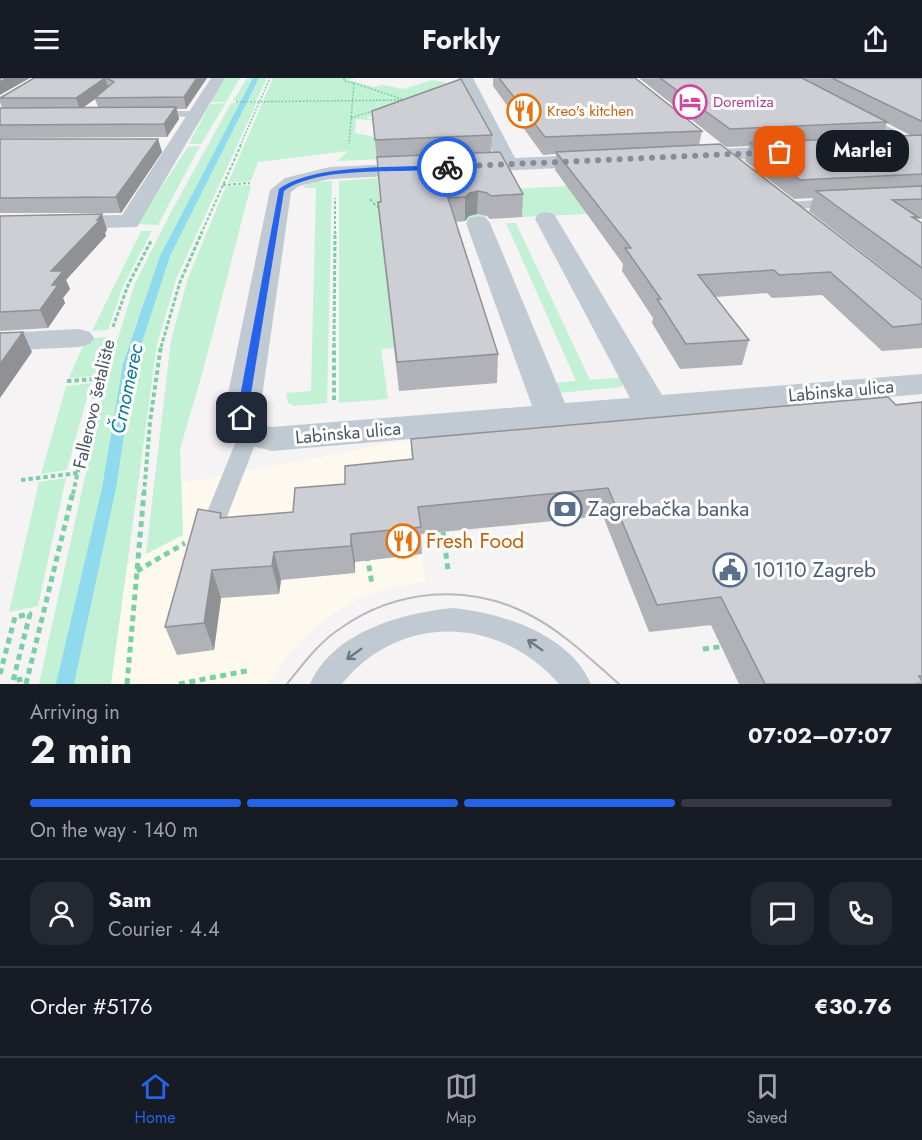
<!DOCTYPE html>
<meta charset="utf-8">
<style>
body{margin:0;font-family:Jost,sans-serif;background:#242831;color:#f1f3f6;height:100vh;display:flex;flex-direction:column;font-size:22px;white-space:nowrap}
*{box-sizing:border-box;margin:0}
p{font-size:20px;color:#9ea1a6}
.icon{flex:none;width:33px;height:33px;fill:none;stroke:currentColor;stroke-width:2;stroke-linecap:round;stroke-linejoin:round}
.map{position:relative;height:606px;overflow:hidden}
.details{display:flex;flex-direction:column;background:#171b24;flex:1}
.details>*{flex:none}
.pin{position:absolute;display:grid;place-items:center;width:51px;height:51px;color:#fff;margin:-26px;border-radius:12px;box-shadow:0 3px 9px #0006}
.courier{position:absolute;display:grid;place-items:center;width:60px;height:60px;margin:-30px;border:4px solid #2563eb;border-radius:50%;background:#fff;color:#222;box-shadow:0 2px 8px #0007}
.bubble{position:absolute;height:42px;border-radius:18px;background:#171b24;box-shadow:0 3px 9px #0003;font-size:20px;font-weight:700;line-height:42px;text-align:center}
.head em{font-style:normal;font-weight:700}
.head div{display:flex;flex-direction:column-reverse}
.head{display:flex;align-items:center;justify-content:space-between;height:102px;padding:0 30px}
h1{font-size:39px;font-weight:700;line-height:45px}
.bar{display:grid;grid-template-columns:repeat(4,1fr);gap:9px 6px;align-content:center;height:72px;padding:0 30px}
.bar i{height:8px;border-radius:4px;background:#363941}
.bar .on{background:#2563eb}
.bar p{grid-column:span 4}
.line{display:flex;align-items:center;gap:15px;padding:0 30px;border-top:2px solid #363941}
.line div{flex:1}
.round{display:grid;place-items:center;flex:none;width:63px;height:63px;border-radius:18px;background:#242831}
header{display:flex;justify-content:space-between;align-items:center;height:78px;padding:0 30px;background:#171b24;font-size:27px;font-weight:700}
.dock{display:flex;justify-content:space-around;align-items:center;height:84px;border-top:2px solid #363941;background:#171b24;font-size:16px;color:#9ea1a6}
.dock a{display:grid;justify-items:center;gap:3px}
.dock .on{color:#2563eb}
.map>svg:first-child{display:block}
</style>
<header><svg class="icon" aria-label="menu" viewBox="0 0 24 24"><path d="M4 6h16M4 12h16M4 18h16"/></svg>Forkly<svg class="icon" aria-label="share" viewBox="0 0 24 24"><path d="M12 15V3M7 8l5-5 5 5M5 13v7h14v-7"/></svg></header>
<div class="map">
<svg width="922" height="606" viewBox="0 0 922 606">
<rect width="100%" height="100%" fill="#f5f3f3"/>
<path fill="#fdf9ef" d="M410,362L425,503L385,511L351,524L321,544L295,567L267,606H111L127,487L183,457L182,405Z"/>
<path fill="#c3f1d5" d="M225,0H240L226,24H210Z
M247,0H267L256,23H233Z
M273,0H354L348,2L373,9L383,7L403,11L432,2L445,4L446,6L407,20L412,21L367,40L378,43L356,41L355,55L471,77L337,83L348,73L258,84L251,103L228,105Z
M257,24L177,199L157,266L111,606H39L110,286L135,205L171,134L231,25Z
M226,25L201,66H189L210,26Z
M200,68L158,147L137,146L188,69Z
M378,100L380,117L653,104L675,132L522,139L480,125L487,142L380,148L395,270L381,271L388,321L339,325V103Z
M332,103L327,325L294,328L288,325L286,315L311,313L316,110H303C309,103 323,104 332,103Z
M251,107L203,293L180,371L183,457L146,476L171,262L188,200L226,108Z
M506,145H516L590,302L622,299L624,306L620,309L559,315L550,305L576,303Z
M141,153H152L123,208L108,252L92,253Z
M107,259L94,298L69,300L86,261Z
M91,305L67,392L41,396L66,308Z
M66,400L38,528L9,534L39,404Z"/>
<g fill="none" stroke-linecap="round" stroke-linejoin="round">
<path fill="#90daee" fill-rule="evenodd" d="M253,0H259L170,178L135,286L116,410L74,606H56L102,410L123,286L160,178Z"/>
<path stroke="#7ad0a6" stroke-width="1.5" stroke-dasharray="2 1.5" stroke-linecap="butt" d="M344,0V3L354,5L349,66
M354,5L402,21
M236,24L405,22
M351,40L376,32
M240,68L270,0"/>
<path stroke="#7ad0a6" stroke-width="2" stroke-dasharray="3 2" stroke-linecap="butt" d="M223,107L250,105
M370,121L376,128L383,131
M201,156L241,67
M335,156V120"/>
<path stroke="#7ad0a6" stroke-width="3" stroke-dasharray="4 2" stroke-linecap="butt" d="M113,249L128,207L151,163
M161,269L180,204L202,154
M334,269L335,154"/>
<path stroke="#7ad0a6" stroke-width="4" stroke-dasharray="4.5 3" stroke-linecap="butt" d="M67,303L96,301
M334,322V267
M21,402L78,395
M73,416L102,282
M144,416L150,344L161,267"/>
<path stroke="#7ad0a6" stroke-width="5" stroke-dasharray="6 4.5" stroke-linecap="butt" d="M443,454L448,492
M367,477L372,506
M137,493L185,465
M703,571L726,568
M0,596L15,539L30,536L13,603L27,600
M26,606L73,414
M127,606L144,414
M179,606L251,592"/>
<path fill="#c1cad2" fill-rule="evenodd" d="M155,33H195L199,36L195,39L152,38L151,36Z
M834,121L838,122V128L785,132L779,128L785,124Z
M249,349L256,351L259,356L223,449L220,455L212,458L204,455L201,449L239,356L242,351Z
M453,530C502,535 569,556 591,606H559C500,538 400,534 342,606H310C333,554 401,535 453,530Z"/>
<path fill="#c1cad2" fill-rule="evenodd" d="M211,0H225L137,149L0,153V139L122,137Z
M459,0H473L515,80L601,76L608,78L611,82L608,86L601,88L330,101L299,108L291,114L259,340L262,347L272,349L532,328L466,145L470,140L478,138L486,140L490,145L565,325L630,320L535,141L538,136L546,134L554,136L557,141L662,317L922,296V316L272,373L236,364L223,340L270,112L285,100L330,89L496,81Z
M776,0H794L922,66V79Z
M793,68L800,70L802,74L800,78L688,84L681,82L679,78L681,74L688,72Z
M79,251L90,254L94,260L90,266L79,269L0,273V255Z"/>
<path stroke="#b5b8bd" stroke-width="2" d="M287,606C303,586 319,564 341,550C396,511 468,505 528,536C562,553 590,581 619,606"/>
</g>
<path fill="#b0b2b7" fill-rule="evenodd" d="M34,0H207L186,31H177L179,41L167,59L0,60V30H2L0,24V19ZM95,21L98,29H83Z
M493,0H635L702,53L699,67L922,222V270L882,273L822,217L772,220L767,215L715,219L749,262L742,287L680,291L652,245L653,240L622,193L623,186L555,92L556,76L543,77L493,8Z
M639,0H922V141H917V142L922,145V221L809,133L813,120L794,121L745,83L749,68L726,69ZM887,45L910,57L882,59Z
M372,33L492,57L491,74L523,116L522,139L490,141L487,138L477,136L469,138L465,143L455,144L498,276L497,305L399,313L380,148L378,124H381Z
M0,61H158L162,74L121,135H0Z
M0,138L107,152L105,155L106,158L66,202L70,211L63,220L65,225L48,250L0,253Z
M922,324V606H739L711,547L649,554L603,438L421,456L422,476L355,484V495L281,502L279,516L221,520L214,572L177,577L165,549L221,435L222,440L293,434L345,406L412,381L411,361Z"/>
<path fill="#909195" d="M7,0H30L0,17V4Z
M105,0L109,11L95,20V21L80,32L76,20Z
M197,0H207L186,31L184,19Z
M176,29L179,41L167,59L164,46Z
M158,61L162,74L121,135L116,119Z
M478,113L477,136L469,138L465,143V119L470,115Z
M102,136L107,152L105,155L106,158L66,202L70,211L63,220L65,225L48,250L40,232L52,207L51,193Z
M23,254L32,274L0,320V286Z
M351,456L355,484V495L351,468Z
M274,474L281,502L279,516L272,488Z
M212,492L221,520L214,572L204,545Z"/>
<path fill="#cdcfd5" stroke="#909195" stroke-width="1.5" d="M0,0H7L0,4Z
M34,0H105L76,20H0Z
M106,0H197L184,19L95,20L114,4Z
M499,0H635L702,53L545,59Z
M660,0H802L887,44L730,51Z
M832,0H922V43H921Z
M461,1L492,57L375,62L372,33Z
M176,29L164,46L0,47V30Z
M922,57V96L800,102L750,65Z
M0,61H158L116,119L0,120Z
M720,66L922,222V246L893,249L830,194L779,197L774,192L698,197L749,262L686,266L657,221H661L625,170H631L556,74Z
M500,74L523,116L491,118L487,115L478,113L470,115L465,119L448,120L498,276L397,284L378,124H381L377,79Z
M922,108V121L892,122L918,139H912L922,145V190L816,113Z
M102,136L97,142H100L51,193H63L52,207H58L40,232L0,234V138Z
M23,254L0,286V255Z
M888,319L896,327L922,324V598H919L922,603V605L915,606H765L721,519L657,527L608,410L418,429L421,449L351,456V468L274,474L272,488L212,492L204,545L165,549L198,431L221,435L220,440L293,434L295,410L345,406V388L413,381L411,361Z"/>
<defs><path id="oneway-shaft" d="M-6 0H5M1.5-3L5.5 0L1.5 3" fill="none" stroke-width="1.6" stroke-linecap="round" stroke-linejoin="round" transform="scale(1.5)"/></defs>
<g stroke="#6e7983">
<use href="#oneway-shaft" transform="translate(535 567) rotate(-145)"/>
<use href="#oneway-shaft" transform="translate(354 576) rotate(144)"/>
</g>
<path fill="#2563eb" d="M447,87L449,90C403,97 321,86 284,113L247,340L242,344L238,343L236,340L279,111C314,85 402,90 447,87Z"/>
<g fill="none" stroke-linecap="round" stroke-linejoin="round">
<path stroke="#868d94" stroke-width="6" stroke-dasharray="0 10.8" d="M447,89L780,74"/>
</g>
<defs>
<symbol id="hotel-ring" viewBox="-11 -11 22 22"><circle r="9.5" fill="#fff" stroke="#d1479c" stroke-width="1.5"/><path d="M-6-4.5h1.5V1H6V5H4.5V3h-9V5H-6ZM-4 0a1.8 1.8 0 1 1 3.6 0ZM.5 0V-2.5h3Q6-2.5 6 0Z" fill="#d1479c"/></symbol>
<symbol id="restaurant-ring" viewBox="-11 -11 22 22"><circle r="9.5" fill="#fff" stroke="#e8710a" stroke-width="1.5"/><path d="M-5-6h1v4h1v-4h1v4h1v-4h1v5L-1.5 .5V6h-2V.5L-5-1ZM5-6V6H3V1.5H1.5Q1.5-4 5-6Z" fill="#e8710a"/></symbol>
<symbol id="bank-ring" viewBox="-11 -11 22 22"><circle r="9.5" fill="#fff" stroke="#5c6f8a" stroke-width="1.5"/><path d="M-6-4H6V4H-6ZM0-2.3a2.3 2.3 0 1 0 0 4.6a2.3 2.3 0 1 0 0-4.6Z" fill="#5c6f8a"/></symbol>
<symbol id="civic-ring" viewBox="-11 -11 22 22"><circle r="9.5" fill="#fff" stroke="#5c6f8a" stroke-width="1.5"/><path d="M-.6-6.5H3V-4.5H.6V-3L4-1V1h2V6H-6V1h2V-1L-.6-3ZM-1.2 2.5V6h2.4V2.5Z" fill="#5c6f8a"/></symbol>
</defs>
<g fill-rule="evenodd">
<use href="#hotel-ring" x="671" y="5" width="38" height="38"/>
<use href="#restaurant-ring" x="505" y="14" width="38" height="38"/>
<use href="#bank-ring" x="546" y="412" width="38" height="38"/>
<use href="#restaurant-ring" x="384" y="444" width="38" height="38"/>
<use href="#civic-ring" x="711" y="473" width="38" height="38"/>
</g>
<g text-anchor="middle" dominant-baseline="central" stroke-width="6" stroke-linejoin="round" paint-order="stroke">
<g font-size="15" fill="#b23c85" stroke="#fff" text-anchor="start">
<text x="713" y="24">Doremiza</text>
</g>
<g font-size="15" fill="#c56008" stroke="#fff" text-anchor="start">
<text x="547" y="33">Kreo's kitchen</text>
</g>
<g font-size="18" fill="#4a5661" stroke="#fff">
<text transform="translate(841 313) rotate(-5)">Labinska ulica</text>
<text transform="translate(94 326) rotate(-77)">Fallerovo šetalište</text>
<text transform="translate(348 355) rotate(-5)">Labinska ulica</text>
</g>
<g font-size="20" font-style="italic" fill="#0c7c9b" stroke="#fff">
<text transform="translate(127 311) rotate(-78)">Črnomerec</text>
</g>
<g font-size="21" fill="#4e5e75" stroke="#fff" text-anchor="start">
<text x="588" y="431">Zagrebačka banka</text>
<text x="753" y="492">10110 Zagreb</text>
</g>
<g font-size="21" fill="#c56008" stroke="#fff" text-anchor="start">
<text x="426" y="463">Fresh Food</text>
</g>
</g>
</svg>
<div class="pin" style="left:780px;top:74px;background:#ea580c"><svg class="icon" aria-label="bag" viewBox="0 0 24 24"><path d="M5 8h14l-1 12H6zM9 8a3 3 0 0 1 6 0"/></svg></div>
<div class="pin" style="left:242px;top:340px;background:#1f2937"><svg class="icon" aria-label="home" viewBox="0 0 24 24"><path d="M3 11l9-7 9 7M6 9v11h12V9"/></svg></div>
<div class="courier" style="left:447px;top:89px"><svg class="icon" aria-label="bike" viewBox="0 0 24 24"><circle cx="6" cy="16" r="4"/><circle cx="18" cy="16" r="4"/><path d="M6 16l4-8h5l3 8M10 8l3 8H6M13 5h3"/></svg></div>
<div class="bubble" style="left:816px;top:52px;width:93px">Marlei</div>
</div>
<section class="details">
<div class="head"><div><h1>2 min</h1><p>Arriving in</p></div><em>07:02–07:07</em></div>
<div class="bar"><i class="on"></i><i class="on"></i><i class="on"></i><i></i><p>On the way · 140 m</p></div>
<div class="line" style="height:108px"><a class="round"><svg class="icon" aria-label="person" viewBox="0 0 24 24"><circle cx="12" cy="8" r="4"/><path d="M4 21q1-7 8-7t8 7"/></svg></a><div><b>Sam</b><p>Courier · 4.4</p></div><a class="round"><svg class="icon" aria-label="chat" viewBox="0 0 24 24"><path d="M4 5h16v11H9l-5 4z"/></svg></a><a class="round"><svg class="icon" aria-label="phone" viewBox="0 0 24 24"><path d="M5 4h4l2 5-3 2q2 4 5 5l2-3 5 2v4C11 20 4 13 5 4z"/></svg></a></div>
<div class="line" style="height:78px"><div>Order #5176</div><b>€30.76</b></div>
</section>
<nav class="dock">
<a class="on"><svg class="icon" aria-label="home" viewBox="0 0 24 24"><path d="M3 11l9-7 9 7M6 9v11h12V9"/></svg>Home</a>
<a><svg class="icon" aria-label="map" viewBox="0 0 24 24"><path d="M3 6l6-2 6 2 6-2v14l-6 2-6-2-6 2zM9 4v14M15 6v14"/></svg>Map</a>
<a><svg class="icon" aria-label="saved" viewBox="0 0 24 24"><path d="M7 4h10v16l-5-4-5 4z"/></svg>Saved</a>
</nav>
